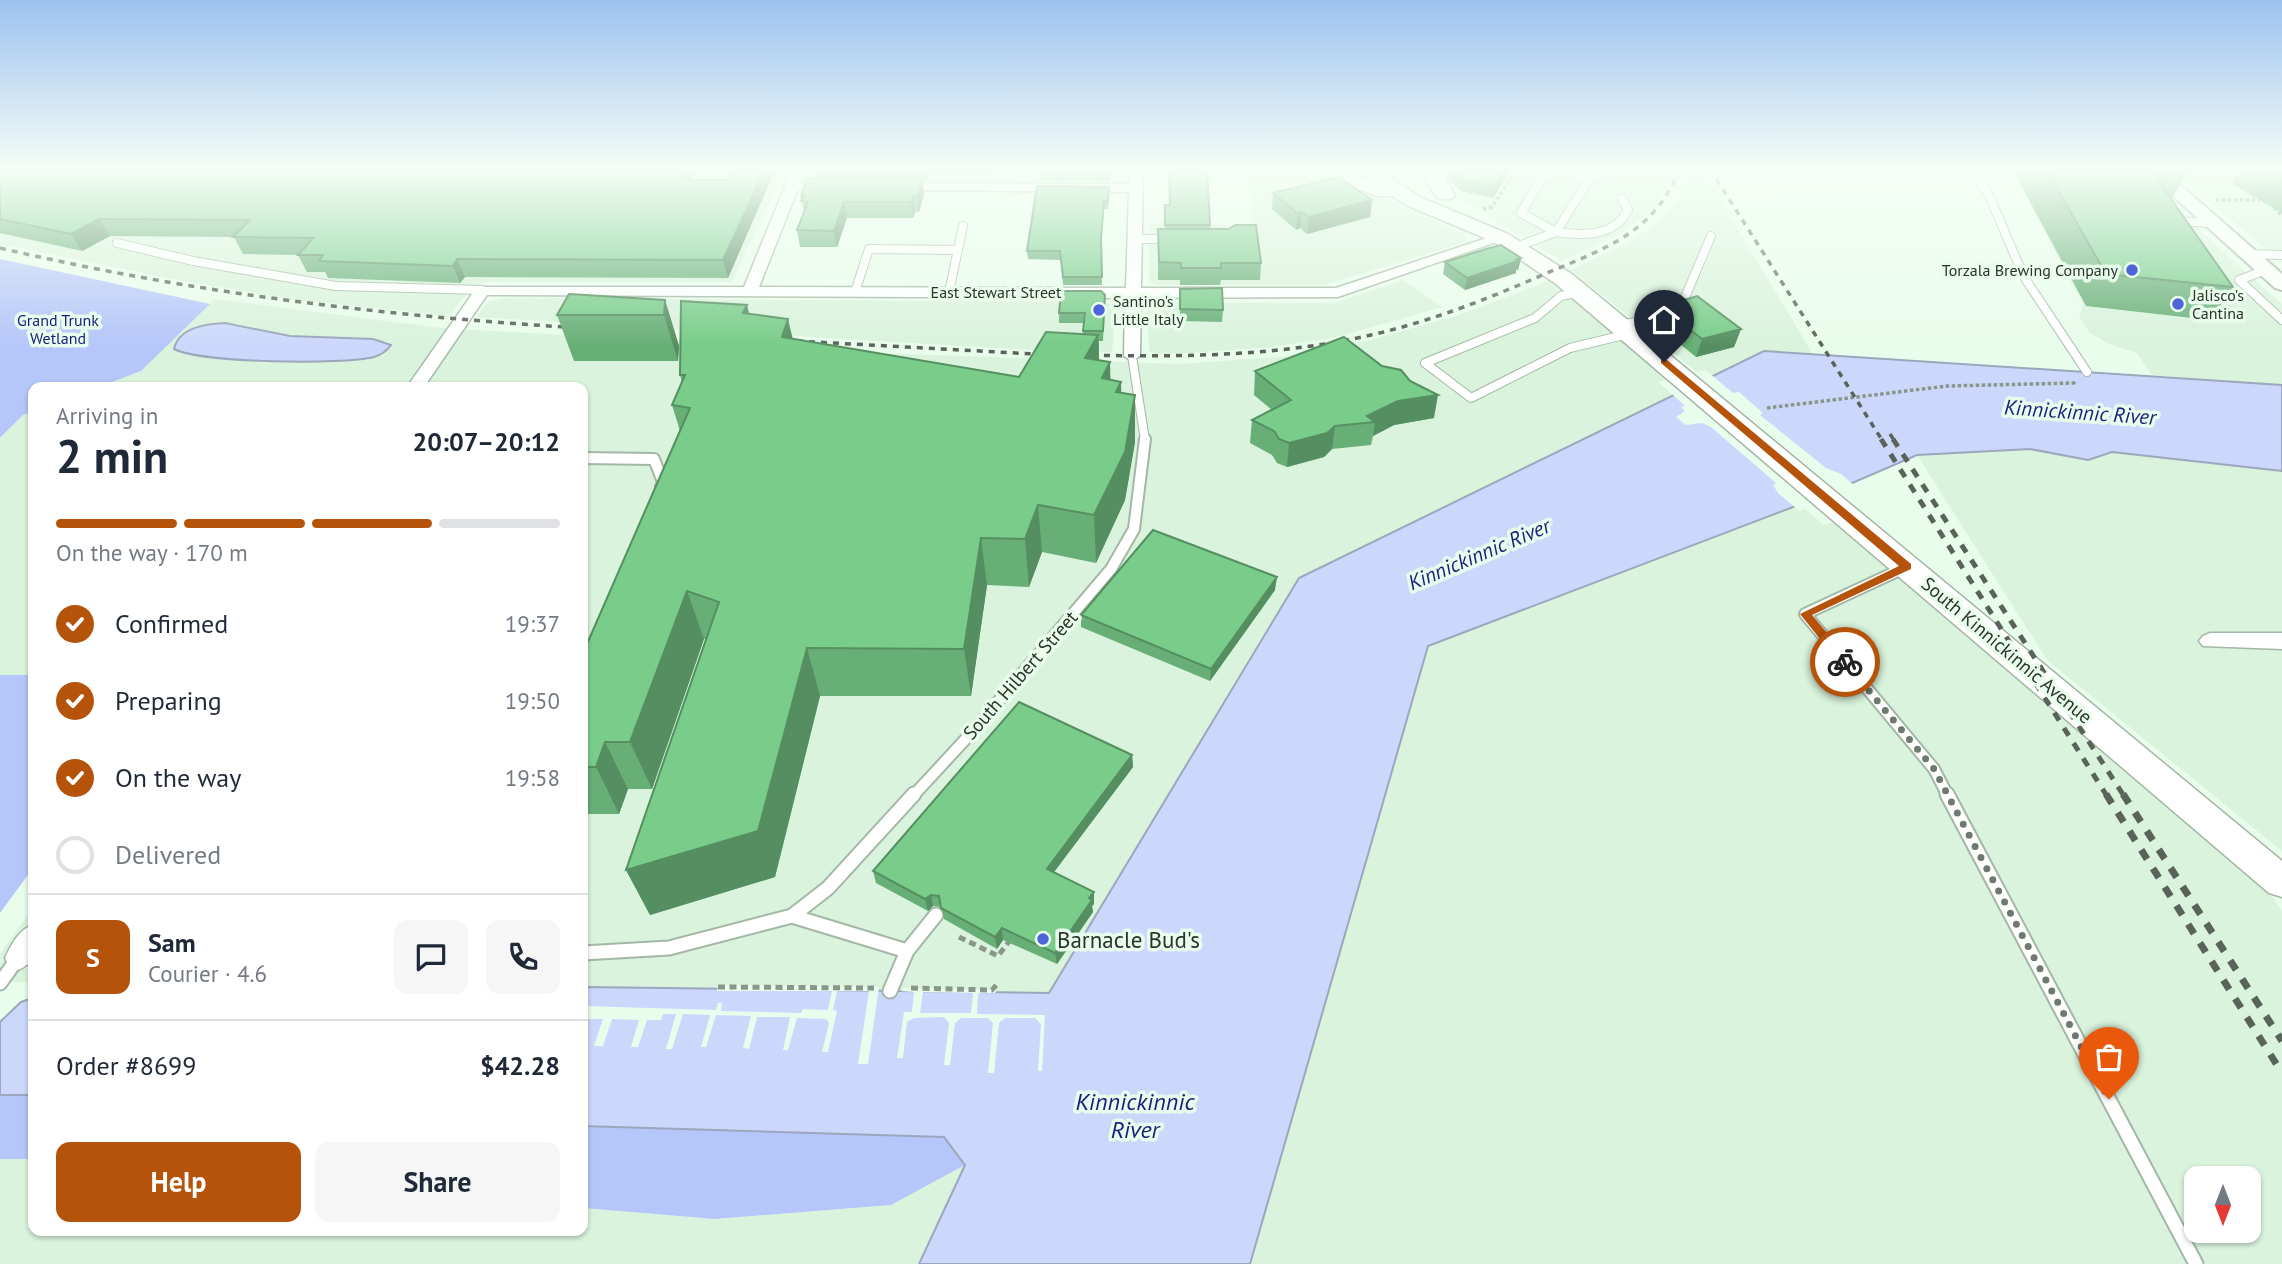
<!DOCTYPE html>
<meta charset="utf-8">
<style>
body{margin:0;font-family:"PT Sans",sans-serif;background:#f6f6f7;color:#1f2937;height:100vh;display:flex;flex-direction:column;font-size:26px;white-space:nowrap}
*{box-sizing:border-box;margin:0}
p{font-size:23px;color:#747a83}
.icon{flex:none;width:38px;height:38px;fill:none;stroke:currentColor;stroke-width:2;stroke-linecap:round;stroke-linejoin:round}
.map{position:relative;flex:1;overflow:hidden}
.drawer{position:absolute;left:28px;top:382px;width:560px;height:854px;display:flex;flex-direction:column;background:#fff;border-radius:14px;box-shadow:0 2px 5px #0004}
.drawer>*{flex:none}
.needle{width:46px;rotate:180deg}
.buttons{position:absolute;left:2184px;top:1166px;display:grid;gap:14px}
.buttons a{display:grid;place-items:center;width:77px;height:77px;border-radius:14px;background:#fff;box-shadow:0 2px 5px #0004;font-size:35px}
.pin{position:absolute;display:grid;place-items:center;width:60px;height:60px;color:#fff;margin:-72px -30px;border-radius:50% 50% 50% 0;rotate:-45deg;box-shadow:0 0 7px #0007}
.pin .icon{rotate:45deg}
.courier{position:absolute;display:grid;place-items:center;width:70px;height:70px;margin:-35px;border:5px solid #b45309;border-radius:50%;background:#fff;color:#222;box-shadow:0 2px 9px #0007}
.summary em{font-style:normal;font-weight:600}
.summary div{display:flex;flex-direction:column-reverse}
.summary{display:flex;align-items:center;justify-content:space-between;height:119px;padding:0 28px}
h1{font-size:46px;font-weight:600;line-height:52px}
.bar{display:grid;grid-template-columns:repeat(4,1fr);gap:10px 7px;align-content:center;height:84px;padding:0 28px}
.bar i{height:9px;border-radius:5px;background:#e0e1e3}
.bar .selected{background:#b45309}
.bar p{grid-column:span 4}
.line{display:flex;align-items:center;gap:18px;padding:0 28px;border-top:2px solid #e0e1e3}
.line div{flex:1}
.round{display:grid;place-items:center;flex:none;width:74px;height:74px;border-radius:14px;background:#f6f6f7}
ol{padding:0 28px;list-style:none}
li{display:flex;align-items:center;gap:21px;height:77px}
li p{margin-inline-start:auto}
li .icon{padding:7px;border-radius:50%;background:#b45309;color:#fff;stroke-width:4}
li:last-child{color:#747a83}
li i{width:38px;height:38px;border:4px solid #e0e1e3;border-radius:50%}
.cta{display:flex;gap:14px;margin-top:auto;padding:14px 28px}
.cta a{flex:1;height:80px;border-radius:14px;background:#b45309;color:#fff;font-size:28px;font-weight:600;line-height:80px;text-align:center}
.cta a+a{background:#f6f6f7;color:#1f2937}
.map>svg:first-child{display:block}
</style>
<div class="map">
<svg width="2282" height="1264" viewBox="0 0 2282 1264">
<rect width="100%" height="100%" fill="#e9fdec"/>
<path fill="#d9f3dc" fill-rule="evenodd" d="M0,169H785L732,282H486L472,287L449,316L291,299L182,281L0,244Z
M1248,169H1300L1375,194L1464,234L1467,239L1463,243L1323,285H1157L1149,282V224L1253,225Z
M1451,169H1667L1668,179L1659,199L1645,216L1621,233L1561,261L1450,192L1443,177Z
M2011,169H2131L2282,304V385L2152,375L2137,353L2109,344L2089,332L2079,317L2083,305Z
M2169,169H2282V263L2186,181Z
M1686,170H1703L1812,353L1764,352L1712,375L1705,370L1697,372L1571,270L1627,243L1658,223L1679,198Z
M1403,280L1442,307L1336,337L1271,347L1192,353L1155,354L1149,351L1147,307L1152,303H1334Z
M1549,281L1667,379L1658,382L1674,396L1299,578L1049,993L583,987V387H99L141,371L215,299L441,328L879,353L1180,364L1291,356L1348,346L1456,316ZM208,324H237L290,336L389,342L382,355L356,360L215,358L189,331Z
M503,298L1105,302L1116,307L1112,352H1064L476,317L488,302Z
M33,411V675H0V439L23,415Z
M2030,449L2088,460L2112,452L2282,471V851L2047,660L1917,455Z
M1794,507L1799,511L1805,509L1823,525L1834,522L2273,898L2282,910V1264H1250L1428,646ZM2196,1178H2249V1230H2196Z
M33,907V983L0,981V954Z
M0,1159H33V1230H583V1208L715,1219L891,1205L965,1165L919,1264H0Z"/>
<path fill="#b5c6fa" d="M0,259L210,304L141,371L99,387H33V411L23,415L0,438Z
M0,675H33V868L0,913Z
M0,1095H33V1159H0Z
M583,1126L944,1137L965,1165L891,1205L715,1219L583,1208Z"/>
<path fill="#ccd8fb" stroke="#9ca6bd" stroke-width="2" d="M225,323L290,336L373,339L391,345C386,352 381,355 374,357C343,365 200,363 174,349C179,327 206,324 225,323Z
M1764,351L2282,385V471L2112,452L2088,460L2030,449L1917,455L1822,496L1428,646L1250,1264H919L965,1165L944,1137L583,1126V987L1049,993L1299,578Z
M33,998V1095H0V1022L21,1002Z"/>
<path fill="#e9fdec" fill-rule="evenodd" d="M1709,373L1733,393L1739,392L1763,413L1760,415L1826,468L1841,474L1855,486L1797,509L1778,493L1773,485L1776,483L1711,427L1702,423L1686,425L1676,417L1685,411L1681,407L1685,406L1671,393Z
M718,985L879,987L868,1064H858L869,991H837L833,1010L837,1011L828,1052H822L829,1023L826,1019L797,1018L788,1050H783L790,1017H757L749,1049L743,1048L751,1016L716,1015L706,1047H701L710,1015L683,1014L672,1049H666L676,1014H663L661,1020H647L638,1047H631L639,1020L612,1019L603,1046H594L603,1019H583V1006L716,1010L718,1003H722L721,1011L801,1013L803,1009L828,1010L832,991H717Z
M903,988L997,990L995,993H978L977,1014L1045,1015L1042,1071H1038L1041,1024L1035,1018H1005L999,1023L994,1073H988L993,1023L988,1018H961L955,1023L950,1065H944L949,1023L944,1017L914,1018L907,1022L903,1058H897L904,1012H912L914,992L901,991ZM923,992L973,993L971,1013H920Z"/>
<g fill="none" stroke-linecap="round" stroke-linejoin="round">
<defs>
<path id="service-far2" d="M715,169L798,171
M1562,169L1587,182
M1600,169L1602,172L1587,182L1556,232C1583,236 1614,237 1628,210L1622,199
M1968,169L1988,193L2024,277L2087,372
M2173,221L2212,223
M1133,239H1172
M117,243L193,261L336,286L482,290
M1516,247L1556,232L1521,213L1540,181L1559,169
M2248,254L2282,255
M2266,270L2239,280L2282,320
M855,292L869,249L958,250
M949,292L963,226
M1621,325L1650,319L1681,307L1711,236
M1132,356L1145,440
M1425,363L1471,398L1570,348L1628,334
M1425,363L1535,318L1561,296L1580,292"/>
<path id="service-far1" d="M583,458L654,459L663,482L661,487
M1904,568L1805,614L1934,769L1948,796
M913,796L974,730L1111,569L1134,529L1145,439"/>
<path id="service" d="M1947,794L2196,1264
M792,916L907,951
M583,953L669,948L792,916L828,888L914,794
M0,983L18,958H33
M890,991L907,951L936,915"/>
<path id="minor" d="M792,169H806L800,183H831L838,187L831,191H797L759,287L1126,288L1129,192L890,190L888,187L895,183L1129,184V169H1143L1141,288H1336L1496,235L1501,234L1508,238L1338,297L1141,298L1140,356L1132,361L1124,356L1125,298L487,295L424,387H407L477,287H744Z
M2210,633H2282V649L2203,646L2199,641L2203,636Z
M33,925C33,943 38,962 18,970L9,966L5,958C11,945 19,929 33,925Z"/>
<path id="tertiary" d="M2143,169H2162L2282,274V290L2275,288Z"/>
<path id="secondary" d="M1307,169H1336L1368,180L1356,169H1379L1420,197L1508,234L1572,274L2282,861V897L2269,893L1556,284L1494,242L1406,205L1392,196H1378L1309,173Z
M1430,169H1449L1445,179L1455,195L1452,199H1438L1425,179Z"/>
</defs>
<use href="#service-far2" stroke="#a4b7a6" stroke-width="10"/>
<use href="#service-far1" stroke="#a4b7a6" stroke-width="14"/>
<use href="#service" stroke="#a4b7a6" stroke-width="17"/>
<use href="#minor" stroke="#a4b7a6" stroke-width="3"/>
<use href="#tertiary" stroke="#a4b7a6" stroke-width="4"/>
<use href="#secondary" stroke="#a4b7a6" stroke-width="3"/>
<path stroke="#89978b" stroke-width="3.5" stroke-dasharray="3.5 2.5" stroke-linecap="butt" d="M2181,171L2226,169
M2216,200H2260
M2274,208L2282,215
M1483,209L1492,207L1517,169
M1767,408L1947,386L2074,383L2072,380"/>
<path stroke="#89978b" stroke-width="5" stroke-dasharray="7 4.5" stroke-linecap="butt" d="M959,937L998,956L1010,940
M718,987L874,988
M911,988L992,990L997,984"/>
<use href="#service-far2" stroke="#fff" stroke-width="8"/>
<use href="#service-far1" stroke="#fff" stroke-width="10"/>
<use href="#service" stroke="#fff" stroke-width="13"/>
<use href="#minor" fill="#fff" fill-rule="evenodd"/>
<use href="#tertiary" fill="#fff" fill-rule="evenodd"/>
<use href="#secondary" fill="#fff" fill-rule="evenodd"/>
<path stroke="#59635a" stroke-width="3.5" stroke-dasharray="6 6" stroke-linecap="butt" d="M1710,169L1882,440
M0,248C192,293 384,316 581,328
M797,341L1052,355
M1080,355C1177,357 1276,357 1371,335C1432,321 1490,298 1547,273C1604,249 1656,232 1679,169
M1890,434L1894,440"/>
<path stroke="#59635a" stroke-width="5" stroke-dasharray="9 9" stroke-linecap="butt" d="M1881,439L2107,796
M1893,439L2124,796"/>
<path stroke="#59635a" stroke-width="7" stroke-dasharray="11 11" stroke-linecap="butt" d="M2106,794L2282,1073
M2123,794L2282,1041"/>
</g>
<path fill="#68af77" d="M0,169H697L692,180H728L772,177L728,278L465,277L460,283L328,278L325,272H307L298,255L243,254L234,237L110,236L82,251L0,233Z
M814,169H992L991,174L929,175L927,181H922L924,194L919,212H915L913,218H847L837,247H800L797,230L804,213L801,196L815,178Z
M1039,169H1110V181H1039Z
M1207,169L1210,229L1261,263L1260,280H1221L1220,285H1180V280H1158V229H1165V205H1170Z
M1451,169H1508L1507,176L1493,198L1461,191L1449,180Z
M2015,169H2179L2186,175L2171,200L2233,287L2210,320L2086,306L2014,172Z
M2241,169H2282V213L2232,184Z
M1273,193L1372,200L1370,217L1307,234L1300,228L1296,230L1272,209Z
M1109,195L1108,209H1104L1101,246L1102,285H1063L1061,260L1028,259L1027,251Z
M1521,258L1518,270H1516V273L1465,290L1443,274L1445,262Z
M1180,289L1223,310L1222,322L1180,321Z
M1105,295L1103,341H1099V360L1110,380L1121,382V393L1135,395V442L1125,500L1096,563L1042,552L1029,587L987,585L971,696H820L775,877L650,915L626,870L706,639H704L652,789H628L619,814H583V653L680,431L672,405L682,382L680,375L749,313L793,339L1019,377L1083,334L1084,323H1059V313Z
M665,300L679,346L678,361H574L557,315Z
M1661,307L1741,329L1734,347L1696,357L1655,324Z
M1255,371L1434,418L1394,425L1373,436L1371,445L1332,449L1324,457L1287,467L1277,463L1272,455L1250,443L1252,420L1272,410L1254,395Z
M1275,590L1210,681L1081,627V615Z
M1132,755L1133,767L1054,872L1094,904L1092,906L1093,912L1057,964L1003,940L997,949L944,919L941,907L933,906L928,911L876,883L873,871Z"/>
<path fill="#558f61" d="M684,169H697L690,184L688,197L682,174Z
M765,169H771L772,177L728,278L723,260Z
M926,169H928L929,175L927,181Z
M1507,169H1508L1507,176L1493,198L1495,186Z
M922,178L924,194L919,212L917,196Z
M913,196L915,212L913,218L911,202Z
M1372,200L1370,217L1307,234L1309,217Z
M844,202L847,218L837,247L834,231Z
M1302,212L1300,228L1296,230L1297,213Z
M99,219L110,236L82,251L71,234Z
M1521,258L1518,270H1516V273L1465,290L1467,278Z
M457,259L465,277L460,283L453,266Z
M665,300L679,346L678,361L664,315Z
M747,305L758,350L743,313Z
M788,319L799,365L782,337Z
M1741,329L1734,347L1696,357L1702,339Z
M1098,335L1100,381L1085,358Z
M1110,362L1111,408L1102,378Z
M1121,382L1122,428L1116,392Z
M1135,395V442L1125,500L1096,563L1094,515Z
M1438,395L1434,418L1394,425L1373,436L1375,422L1367,416L1398,401Z
M1335,426L1332,449L1324,457L1287,467L1289,443Z
M1038,505L1042,552L1029,587L1025,539Z
M981,538L987,585L971,696L964,649Z
M1277,577L1275,590L1210,681L1211,669Z
M687,591L704,639L652,789L630,742Z
M807,648L820,696L775,877L650,915L626,870Z
M605,742L628,789L619,814L596,767Z
M1132,755L1133,767L1048,880L1047,869Z
M1094,892V904L1092,906L1093,912L1057,964L1055,953Z
M931,895L933,906L928,911L925,899Z
M1002,928L1003,940L997,949L995,937Z"/>
<path fill="#79cc8a" stroke="#558f61" stroke-width="2" d="M0,169H684L682,174H687L683,180H728L734,169H765L723,260L457,259L453,266L319,261L323,255H298L313,238L233,237L250,220L99,219L71,234L0,219Z
M814,169H926V170Z
M1039,169H1110L1109,171H1038Z
M1169,169H1207L1210,225H1165V205H1170Z
M1452,169H1507L1495,186L1463,180Z
M2046,169H2179L2186,175L2152,172L2233,287L2106,274Z
M1339,177L1372,200L1309,217L1302,212L1297,213L1273,193Z
M807,178H922L917,196H913L911,202H844L834,231L797,230L808,202L801,201L804,196H801Z
M1037,186L1109,187L1108,201H1104L1101,238L1102,277H1063L1060,251H1027Z
M1235,225H1256L1261,263H1221V268H1181V263L1159,262L1158,229H1229Z
M1501,245L1521,258L1516,260L1518,261L1467,278L1445,262L1486,249Z
M1222,288L1223,310L1180,309V289Z
M1061,291H1101L1105,295L1103,331H1083L1085,313H1059Z
M569,294L665,300L664,315H557Z
M1697,296L1741,329L1702,339L1661,307Z
M681,301L747,305L743,313L788,319L782,337L1019,377L1046,332L1098,335L1085,358L1110,362L1102,378L1121,382L1116,392L1135,395L1125,452L1094,515L1038,505L1025,539L981,538L964,649L807,648L758,831L626,870L719,602L687,591L630,742H605L596,767H583V653L690,408L672,405L685,375H680Z
M1344,337L1382,366L1401,370L1410,381L1438,395L1398,401L1367,416L1375,422L1335,426L1327,433L1289,443L1279,439L1274,431L1252,420L1291,400L1255,371Z
M1153,530L1277,577L1211,669L1081,615Z
M1019,702L1132,755L1047,869L1094,892L1089,898L1092,900L1055,953L1002,928L995,937L941,908L939,896L931,895L925,899L873,871Z"/>
<linearGradient id="sky" x2="0" y2="1"><stop stop-color="#9dc2f0"/><stop offset="0.49" stop-color="#f5fef6"/><stop offset="1" stop-color="#f5fef6" stop-opacity="0"/></linearGradient>
<rect width="2282" height="346" fill="url(#sky)"/>
<path fill="#b45309" d="M1661,360H1667L1911,564V569L1812,615L1849,659V665H1841L1800,614L1899,566L1661,363Z"/>
<g fill="none" stroke-linecap="round" stroke-linejoin="round">
<path stroke="#6e7a6f" stroke-width="7" stroke-dasharray="0 12.6" d="M1845,662L1934,769L2109,1099"/>
</g>
<g fill="#4c65d9" stroke="#e9fdec" stroke-width="2.5">
<circle cx="2132" cy="270" r="7"/>
<circle cx="2178" cy="304" r="7"/>
<circle cx="1099" cy="310" r="7"/>
<circle cx="1043" cy="939" r="7"/>
</g>
<g text-anchor="middle" dominant-baseline="central" stroke-width="7" stroke-linejoin="round" paint-order="stroke">
<g font-size="16" fill="#2b332c" stroke="#e9fdec" text-anchor="start">
<text x="2118" y="270" text-anchor="end">Torzala Brewing Company</text>
<text x="2192" y="295">Jalisco's<tspan x="2192" dy="18">Cantina</tspan></text>
<text x="1113" y="301">Santino's<tspan x="1113" dy="18">Little Italy</tspan></text>
</g>
<g font-size="16" fill="#2b332c" stroke="#e9fdec">
<text x="996" y="292">East Stewart Street</text>
</g>
<g font-size="16" fill="#181e7c" stroke="#e9fdec">
<text x="58" y="320">Grand Trunk<tspan x="58" dy="18">Wetland</tspan></text>
</g>
<g font-size="19" fill="#2b332c" stroke="#e9fdec">
<text transform="translate(2007 650) rotate(40)">South Kinnickinnic Avenue</text>
<text transform="translate(1020 675) rotate(-49)">South Hilbert Street</text>
</g>
<g font-size="21" font-style="italic" fill="#181e7d" stroke="#e9fdec">
<text transform="translate(2080 412) rotate(4)">Kinnickinnic River</text>
<text transform="translate(1479 554) rotate(-23)">Kinnickinnic River</text>
</g>
<g font-size="23" fill="#2b332c" stroke="#e9fdec" text-anchor="start">
<text x="1057" y="939">Barnacle Bud's</text>
</g>
<g font-size="24" font-style="italic" fill="#181e7d" stroke="#e9fdec">
<text x="1135" y="1101">Kinnickinnic<tspan x="1135" dy="28">River</tspan></text>
</g>
</g>
</svg>
<div class="buttons">
<a><svg class="needle" viewBox="-14 -14 28 28"><path d="M0-13l5 13h-10z" fill="#e53935"/><path d="M0 13l5-13h-10z" fill="#747a83"/></svg></a>
</div>
<div class="pin" style="left:2109px;top:1099px;background:#ea580c"><svg class="icon" aria-label="bag" viewBox="0 0 24 24"><path d="M5 8h14l-1 12H6zM9 8a3 3 0 0 1 6 0"/></svg></div>
<div class="pin" style="left:1664px;top:362px;background:#1f2937"><svg class="icon" aria-label="home" viewBox="0 0 24 24"><path d="M3 11l9-7 9 7M6 9v11h12V9"/></svg></div>
<div class="courier" style="left:1845px;top:662px"><svg class="icon" aria-label="bike" viewBox="0 0 24 24"><circle cx="6" cy="16" r="4"/><circle cx="18" cy="16" r="4"/><path d="M6 16l4-8h5l3 8M10 8l3 8H6M13 5h3"/></svg></div>
<section class="drawer">
<div class="summary"><div><h1>2 min</h1><p>Arriving in</p></div><em>20:07–20:12</em></div>
<div class="bar"><i class="selected"></i><i class="selected"></i><i class="selected"></i><i></i><p>On the way · 170 m</p></div>
<ol>
<li><svg class="icon" aria-label="check" viewBox="0 0 24 24"><path d="M5 12l5 5 9-10"/></svg>Confirmed<p>19:37</p></li>
<li><svg class="icon" aria-label="check" viewBox="0 0 24 24"><path d="M5 12l5 5 9-10"/></svg>Preparing<p>19:50</p></li>
<li><svg class="icon" aria-label="check" viewBox="0 0 24 24"><path d="M5 12l5 5 9-10"/></svg>On the way<p>19:58</p></li>
<li><i></i>Delivered</li>
</ol>
<div class="line" style="height:126px"><b class="round" style="background:#b45309;color:#fff">S</b><div><b>Sam</b><p>Courier · 4.6</p></div><a class="round"><svg class="icon" aria-label="chat" viewBox="0 0 24 24"><path d="M4 5h16v11H9l-5 4z"/></svg></a><a class="round"><svg class="icon" aria-label="phone" viewBox="0 0 24 24"><path d="M5 4h4l2 5-3 2q2 4 5 5l2-3 5 2v4C11 20 4 13 5 4z"/></svg></a></div>
<div class="line" style="height:91px"><div>Order #8699</div><b>$42.28</b></div>
<div class="cta"><a>Help</a><a>Share</a></div>
</section>
</div>
